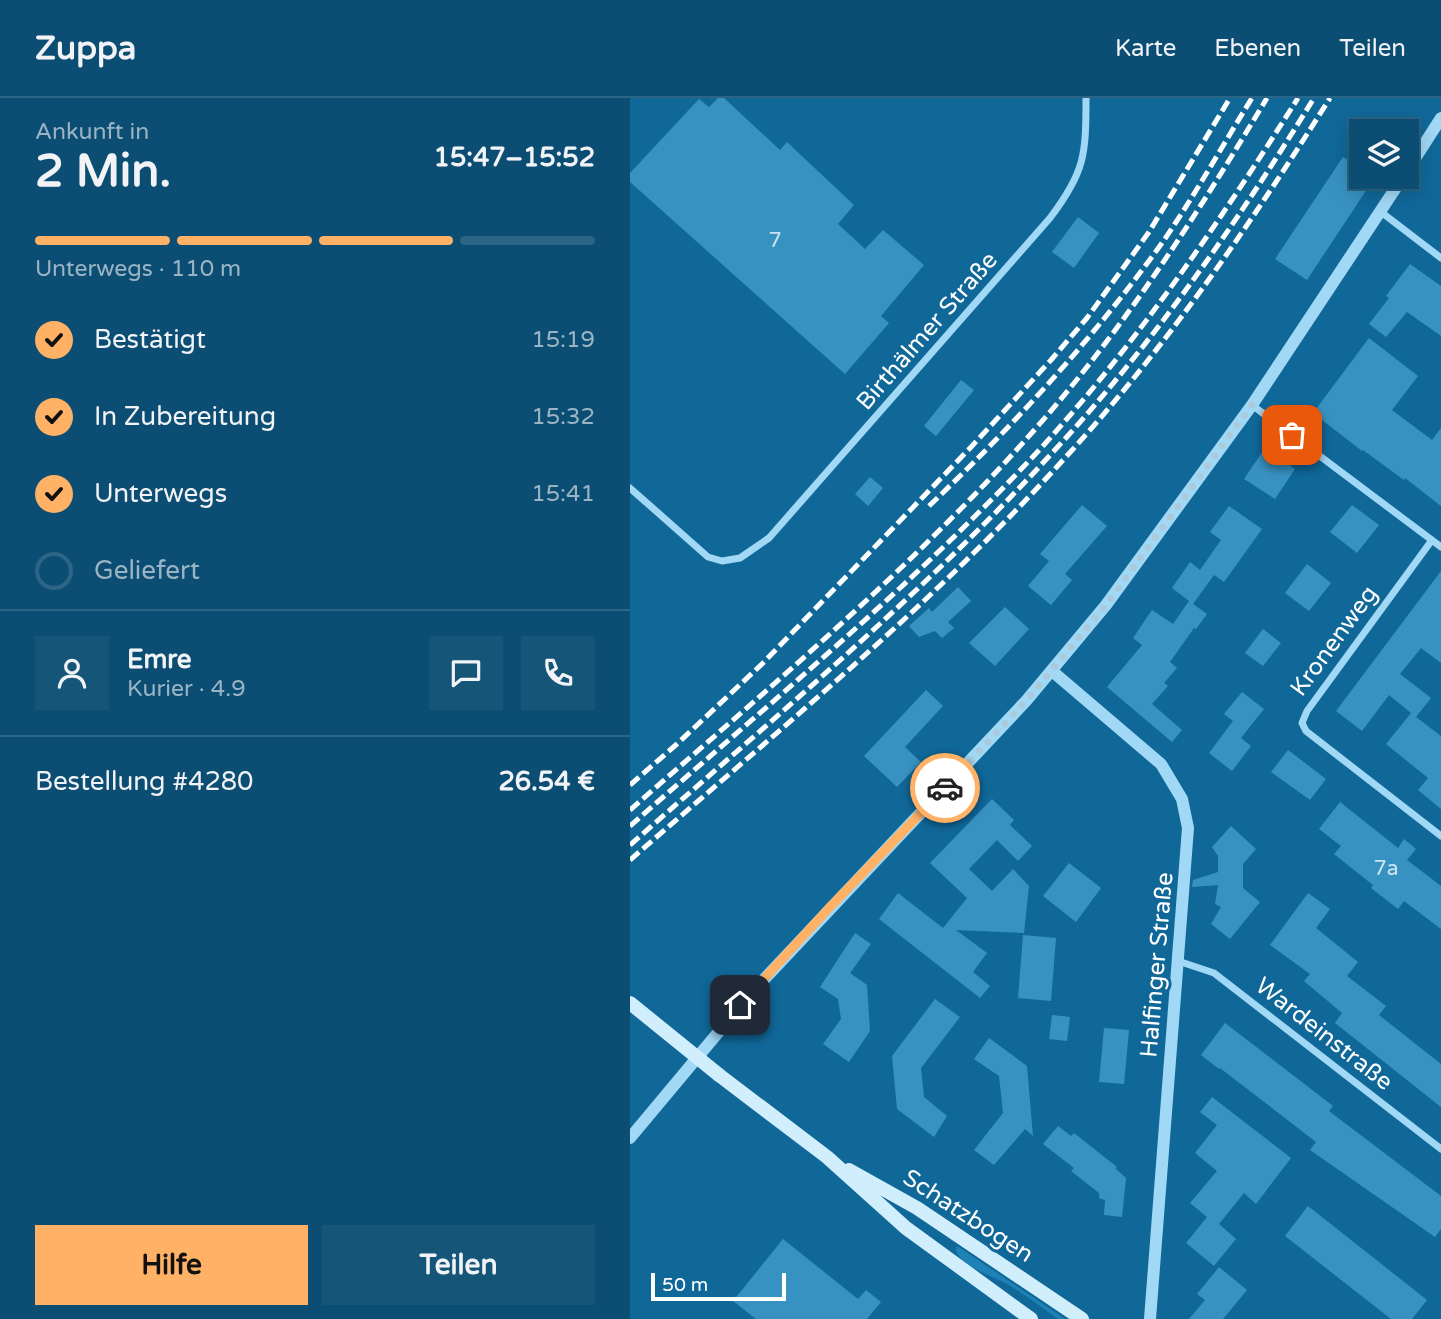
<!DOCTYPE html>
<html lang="de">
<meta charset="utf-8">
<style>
body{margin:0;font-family:"Varela Round",sans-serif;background:#155578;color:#f1f3f6;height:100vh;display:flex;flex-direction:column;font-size:26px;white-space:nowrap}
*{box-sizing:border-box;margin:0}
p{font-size:23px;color:#9ab4c4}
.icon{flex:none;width:38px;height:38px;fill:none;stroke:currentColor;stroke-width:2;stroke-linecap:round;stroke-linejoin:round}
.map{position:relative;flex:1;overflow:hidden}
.sheet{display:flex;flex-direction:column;background:#0c4e73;width:630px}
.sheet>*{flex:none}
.tools{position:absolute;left:719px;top:21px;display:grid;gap:14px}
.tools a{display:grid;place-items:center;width:70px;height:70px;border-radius:0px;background:#0c4e73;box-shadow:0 4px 18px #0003,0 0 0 2px #2c6585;font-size:35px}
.scale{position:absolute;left:21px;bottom:18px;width:135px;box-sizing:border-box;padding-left:7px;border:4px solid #fff;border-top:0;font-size:19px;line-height:24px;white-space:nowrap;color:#fff;-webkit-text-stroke:5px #106899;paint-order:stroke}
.pin{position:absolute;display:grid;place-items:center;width:60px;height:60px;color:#fff;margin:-30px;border-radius:14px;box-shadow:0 4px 10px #0006}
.courier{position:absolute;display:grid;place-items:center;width:70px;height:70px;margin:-35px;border:5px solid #ffb265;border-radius:50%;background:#fff;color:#222;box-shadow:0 2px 9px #0007}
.summary em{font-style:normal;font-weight:700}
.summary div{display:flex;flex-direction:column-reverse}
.summary{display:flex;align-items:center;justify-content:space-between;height:119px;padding:0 35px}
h1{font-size:46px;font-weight:700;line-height:52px}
.bar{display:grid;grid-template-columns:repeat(4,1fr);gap:10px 7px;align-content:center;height:84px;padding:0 35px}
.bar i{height:9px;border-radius:5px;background:#2c6585}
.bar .selected{background:#ffb265}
.bar p{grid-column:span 4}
.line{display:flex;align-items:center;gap:18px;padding:0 35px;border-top:2px solid #2c6585}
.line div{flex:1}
.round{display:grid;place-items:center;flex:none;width:74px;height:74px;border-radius:0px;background:#155578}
ol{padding:0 35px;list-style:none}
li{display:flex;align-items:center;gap:21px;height:77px}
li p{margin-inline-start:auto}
li .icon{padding:7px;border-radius:50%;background:#ffb265;color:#111;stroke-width:4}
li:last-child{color:#9ab4c4}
li i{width:38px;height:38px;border:4px solid #2c6585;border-radius:50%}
.primary-button{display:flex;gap:14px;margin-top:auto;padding:14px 35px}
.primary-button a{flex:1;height:80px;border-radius:0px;background:#ffb265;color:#111;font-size:28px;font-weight:700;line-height:80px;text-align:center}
.primary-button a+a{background:#155578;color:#f1f3f6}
header{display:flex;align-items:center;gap:42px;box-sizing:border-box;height:98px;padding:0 35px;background:#0c4e73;border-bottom:2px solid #2c6585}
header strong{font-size:33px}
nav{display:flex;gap:38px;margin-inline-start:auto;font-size:24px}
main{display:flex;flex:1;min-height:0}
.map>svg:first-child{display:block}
</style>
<header>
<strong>Zuppa</strong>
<nav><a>Karte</a><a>Ebenen</a><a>Teilen</a></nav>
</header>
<main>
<section class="sheet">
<div class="summary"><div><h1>2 Min.</h1><p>Ankunft in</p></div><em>15:47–15:52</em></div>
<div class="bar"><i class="selected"></i><i class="selected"></i><i class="selected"></i><i></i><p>Unterwegs · 110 m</p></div>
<ol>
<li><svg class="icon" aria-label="check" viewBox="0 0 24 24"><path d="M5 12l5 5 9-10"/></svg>Bestätigt<p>15:19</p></li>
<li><svg class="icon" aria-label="check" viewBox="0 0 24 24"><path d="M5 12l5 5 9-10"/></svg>In Zubereitung<p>15:32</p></li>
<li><svg class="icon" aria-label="check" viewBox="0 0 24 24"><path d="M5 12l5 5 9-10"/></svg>Unterwegs<p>15:41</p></li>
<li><i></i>Geliefert</li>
</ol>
<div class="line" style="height:126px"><a class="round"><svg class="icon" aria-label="person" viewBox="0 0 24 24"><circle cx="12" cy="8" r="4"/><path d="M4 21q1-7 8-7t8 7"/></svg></a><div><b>Emre</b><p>Kurier · 4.9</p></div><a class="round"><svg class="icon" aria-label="chat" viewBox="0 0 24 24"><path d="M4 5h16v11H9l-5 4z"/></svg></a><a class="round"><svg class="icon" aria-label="phone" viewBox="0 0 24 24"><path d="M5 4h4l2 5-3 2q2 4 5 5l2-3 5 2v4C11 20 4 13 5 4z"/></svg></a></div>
<div class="line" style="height:91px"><div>Bestellung #4280</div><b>26.54 €</b></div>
<div class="primary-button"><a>Hilfe</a><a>Teilen</a></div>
</section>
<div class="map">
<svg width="811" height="1221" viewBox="0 0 811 1221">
<rect width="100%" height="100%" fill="#106899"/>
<path fill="#1e82b7" d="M326,1149H329L435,1221H428C413,1210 398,1199 382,1189C368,1179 325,1168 326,1149Z"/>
<path fill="#3892c1" d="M88,0H94L150,52L157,44L224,107L208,126L235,151L253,132L294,167L251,218L259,225L215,276L0,84V75L69,1L79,9Z
M713,59L732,71V79H745L677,182L645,161Z
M448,119L469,135L444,170L422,154Z
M780,166L811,188V238L777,214L756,239L739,226L759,200L756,198Z
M739,240L788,278L762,312L802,342L811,330V408L775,380L774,382L733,352L732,353L683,315Z
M331,282L344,292L306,338L294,328Z
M635,350L665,371L645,401L614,381Z
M240,379L253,390L238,408L225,396Z
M452,407L477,428L435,476L442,482L421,507L398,488L419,463L410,456Z
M722,407L749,427L727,455L700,434Z
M599,408L632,431L594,484L584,477L563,506L542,490L560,464L570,472L591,442L580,434Z
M677,466L701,485L679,513L655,495Z
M811,473V565L791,550L770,576L801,600L786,619L811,638V711L788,692L798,680L756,646L781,615L759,597L732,633L706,613Z
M328,489L341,503L318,524L324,530L312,540L305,533L289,539L279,528L299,510L302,514Z
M559,503L577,516L566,531L564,530L540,564L547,570L534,585L538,588L522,606L552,632L542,644L477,589L512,547L503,540L522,512L543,526Z
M375,509L399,531L365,568L339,545Z
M633,531L651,545L633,568L615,555Z
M296,592L313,608L275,649L291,664L267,689L234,658Z
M612,594L634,611L611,640L621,648L602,673L579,655L603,623L594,616Z
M658,652L696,681L680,702L641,674Z
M362,701L384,722L380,727L402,748L388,763L367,742L339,771L362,793L383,771L399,788L394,835L326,832L357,855L343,874L360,888L350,900L249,821L268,795L313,830L337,800L300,765Z
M710,704L768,750L774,741L786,751L777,762L811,788V831L774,803L768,811L741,790L743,787L704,756L711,748L689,731Z
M601,728L626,751L613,766V790L630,804L600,841L581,826L591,809L585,806L588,787L562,789L563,782L588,774V758L582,749Z
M439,765L471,790L446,824L413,798Z
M678,795L700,811L686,830L728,864L717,878L756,908L749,917L811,966V1009L705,925L712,915L674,883L680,876L640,847Z
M225,835L241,846L220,875L237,887L240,933L219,964L193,946L211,921L208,901L190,889Z
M393,837L426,840L421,903L388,900Z
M305,901L330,919L291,970L294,999L317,1018L304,1039L267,1011L262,958Z
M422,917L440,919L437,943L419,941Z
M595,925L703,1008L699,1013L811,1098V1131L805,1139L680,1052L686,1044L590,970L589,971L571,957Z
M474,930L499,932L494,986L469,984Z
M359,940L397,968L403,1038L395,1031L364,1067L344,1052L373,1015L369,978L344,961Z
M582,999L661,1060L626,1106L614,1095L589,1126L606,1141L584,1168L556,1145L577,1119L560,1105L587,1073L565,1055L587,1027L570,1014Z
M428,1028L441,1038L444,1035L487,1069L485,1070L496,1080L492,1119L474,1117L475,1102L469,1100V1095L441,1073L444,1070L413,1046Z
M678,1108L797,1202L782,1221H761L655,1138Z
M153,1141L228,1201L236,1192L251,1204L237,1221H126L103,1203Z
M589,1169L617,1192L593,1221H559L575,1202L567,1196Z"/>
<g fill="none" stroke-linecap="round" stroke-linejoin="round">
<path stroke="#a1d8f5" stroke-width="7" d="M751,114L811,160
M622,307L811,449
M0,390L78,459L92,463L110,460L139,440L420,120C455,74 456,57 456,0
M802,442L677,613L672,625L676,633L811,738
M548,863L584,875L811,1051"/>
<path stroke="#a1d8f5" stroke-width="12" d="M777,73L811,20
M422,573L531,666L552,701L558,730L520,1221
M0,1040L122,894L396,603L476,507L622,307L773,79"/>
<path stroke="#d1eefd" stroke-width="14" d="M89,977L197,1059L276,1130L401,1221
M219,1072L287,1110L452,1221"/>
<path stroke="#fff" stroke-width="5" stroke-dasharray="12 5" stroke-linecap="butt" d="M299,408C384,327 463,241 532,145C564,99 592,48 622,0
M0,687L47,646L133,565L342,348L421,262L457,220L519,134L600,0
M0,712C140,589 284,469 407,329C496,228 568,115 637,0
M0,728C140,605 285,486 412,349C509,242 591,122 668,0
M0,747C144,620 293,496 423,354C523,246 607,125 684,0
M0,762C148,633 302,507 434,361C536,250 620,127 700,0"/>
<path stroke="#d1eefd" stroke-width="14" d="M0,905L89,977"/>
</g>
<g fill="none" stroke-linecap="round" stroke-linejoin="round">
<path stroke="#abcadb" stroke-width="7" stroke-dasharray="0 12.6" d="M315,690L396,603L476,507L622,307L662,337"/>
<path stroke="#ffb265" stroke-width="9" d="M110,907L199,810L315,690"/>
</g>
<g text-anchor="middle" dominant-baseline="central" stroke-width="6" stroke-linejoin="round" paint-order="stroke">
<g font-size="21" fill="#cde4f0">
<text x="145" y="142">7</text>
<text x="756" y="770">7a</text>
</g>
<g font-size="24" fill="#fff" stroke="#106899">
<text transform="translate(297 233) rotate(-49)">Birthälmer Straße</text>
<text transform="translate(704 543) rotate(-54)">Kronenweg</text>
<text transform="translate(527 867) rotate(-85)">Halfinger Straße</text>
<text transform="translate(694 936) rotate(38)">Wardeinstraße</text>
<text transform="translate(338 1118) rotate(33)">Schatzbogen</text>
</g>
</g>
</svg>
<div class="tools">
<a><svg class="icon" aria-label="layers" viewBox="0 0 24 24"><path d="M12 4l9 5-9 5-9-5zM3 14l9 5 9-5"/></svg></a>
</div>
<div class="scale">50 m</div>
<div class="pin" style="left:662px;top:337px;background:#ea580c"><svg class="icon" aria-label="bag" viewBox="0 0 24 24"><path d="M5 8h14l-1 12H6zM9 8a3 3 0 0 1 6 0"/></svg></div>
<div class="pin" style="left:110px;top:907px;background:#1f2937"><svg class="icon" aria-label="home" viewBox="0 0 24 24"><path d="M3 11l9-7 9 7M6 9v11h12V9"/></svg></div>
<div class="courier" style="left:315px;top:690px"><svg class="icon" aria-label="car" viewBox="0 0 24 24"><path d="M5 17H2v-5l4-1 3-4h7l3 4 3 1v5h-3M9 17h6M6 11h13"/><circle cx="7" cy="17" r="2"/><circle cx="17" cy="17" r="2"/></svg></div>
</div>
</main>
